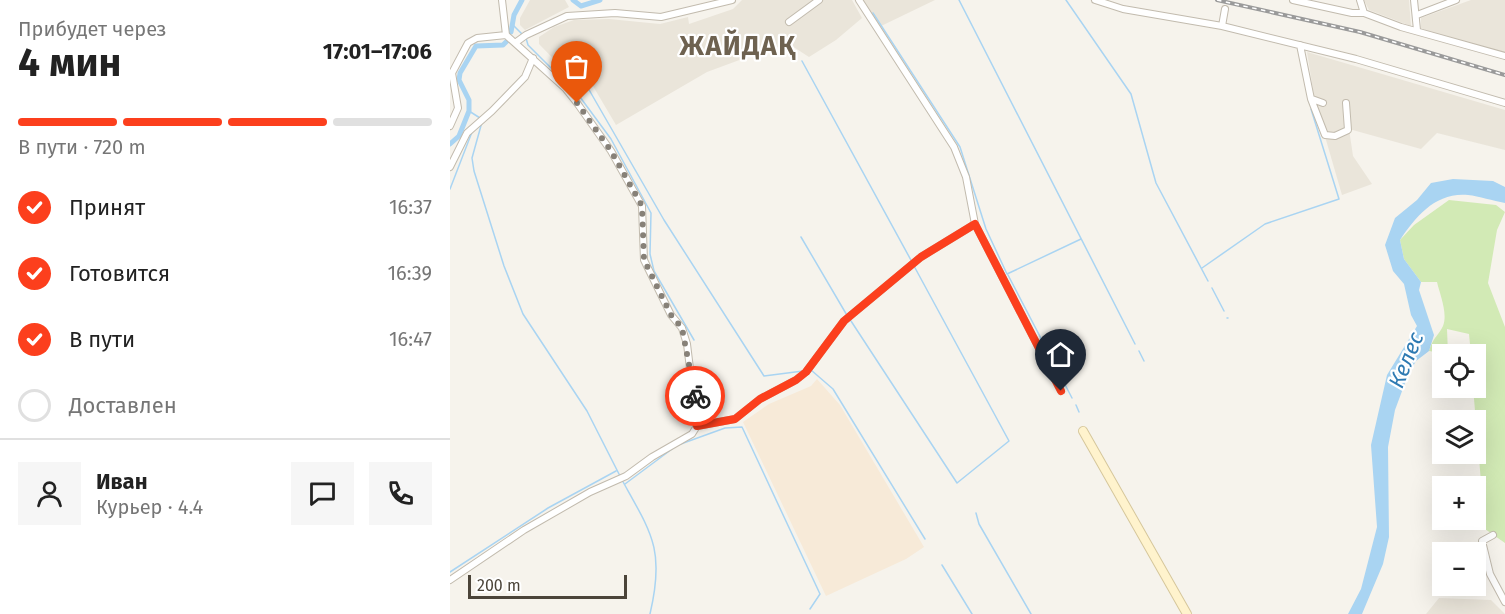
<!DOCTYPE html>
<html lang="ru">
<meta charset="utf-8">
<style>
body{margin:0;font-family:"Fira Sans",sans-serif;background:#f6f6f6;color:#222;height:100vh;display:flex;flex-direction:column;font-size:22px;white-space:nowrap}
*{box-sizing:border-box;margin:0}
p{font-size:20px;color:#767676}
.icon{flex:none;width:33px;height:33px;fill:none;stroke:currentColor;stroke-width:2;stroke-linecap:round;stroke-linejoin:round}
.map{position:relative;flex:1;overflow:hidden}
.sheet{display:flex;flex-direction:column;background:#fff;width:450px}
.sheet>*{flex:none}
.tools{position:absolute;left:982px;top:344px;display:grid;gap:12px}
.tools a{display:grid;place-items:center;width:54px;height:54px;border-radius:0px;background:#fff;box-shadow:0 6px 24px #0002;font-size:30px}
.scale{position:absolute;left:18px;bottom:15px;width:159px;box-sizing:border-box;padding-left:6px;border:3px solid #4b4439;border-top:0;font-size:16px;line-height:21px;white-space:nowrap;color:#4b4439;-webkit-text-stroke:4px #fff;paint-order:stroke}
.pin{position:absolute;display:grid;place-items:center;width:51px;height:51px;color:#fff;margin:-62px -26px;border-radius:50% 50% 50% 0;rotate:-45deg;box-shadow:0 0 6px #0007}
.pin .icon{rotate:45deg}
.courier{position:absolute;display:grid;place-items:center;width:60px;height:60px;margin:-30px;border:4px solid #fc3f1d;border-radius:50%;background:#fff;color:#222;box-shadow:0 2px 8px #0007}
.overview em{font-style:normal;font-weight:700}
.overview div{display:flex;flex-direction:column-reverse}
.overview{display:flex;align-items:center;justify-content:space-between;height:102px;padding:0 18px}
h1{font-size:39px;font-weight:700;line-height:45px}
.bar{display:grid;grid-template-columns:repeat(4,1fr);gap:9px 6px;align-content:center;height:72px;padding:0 18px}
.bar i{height:8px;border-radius:4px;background:#e0e0e0}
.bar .selected{background:#fc3f1d}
.bar p{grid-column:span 4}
.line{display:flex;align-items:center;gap:15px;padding:0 18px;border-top:2px solid #e0e0e0}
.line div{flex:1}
.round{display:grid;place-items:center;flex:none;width:63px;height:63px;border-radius:0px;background:#f6f6f6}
ol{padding:0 18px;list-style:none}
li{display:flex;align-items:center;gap:18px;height:66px}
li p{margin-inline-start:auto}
li .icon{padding:6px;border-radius:50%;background:#fc3f1d;color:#fff;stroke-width:4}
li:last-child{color:#767676}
li i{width:33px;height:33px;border:3px solid #e0e0e0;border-radius:50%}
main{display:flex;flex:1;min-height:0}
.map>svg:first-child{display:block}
</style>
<main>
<section class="sheet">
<div class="overview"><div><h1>4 мин</h1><p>Прибудет через</p></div><em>17:01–17:06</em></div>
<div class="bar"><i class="selected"></i><i class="selected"></i><i class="selected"></i><i></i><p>В пути · 720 m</p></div>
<ol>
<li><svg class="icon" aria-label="check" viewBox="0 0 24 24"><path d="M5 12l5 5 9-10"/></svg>Принят<p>16:37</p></li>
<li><svg class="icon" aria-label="check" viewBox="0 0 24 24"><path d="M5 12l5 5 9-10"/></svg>Готовится<p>16:39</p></li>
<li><svg class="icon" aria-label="check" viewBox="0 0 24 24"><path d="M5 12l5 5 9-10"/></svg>В пути<p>16:47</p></li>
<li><i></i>Доставлен</li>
</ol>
<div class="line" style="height:108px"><a class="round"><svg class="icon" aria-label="person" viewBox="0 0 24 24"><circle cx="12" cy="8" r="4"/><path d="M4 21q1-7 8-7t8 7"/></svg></a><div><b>Иван</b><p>Курьер · 4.4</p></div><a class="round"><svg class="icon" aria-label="chat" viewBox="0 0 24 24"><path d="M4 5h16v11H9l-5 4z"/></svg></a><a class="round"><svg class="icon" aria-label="phone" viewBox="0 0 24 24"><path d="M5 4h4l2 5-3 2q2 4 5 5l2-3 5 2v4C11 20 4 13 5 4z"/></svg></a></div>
</section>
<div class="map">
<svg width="1055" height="614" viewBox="0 0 1055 614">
<rect width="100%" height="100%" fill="#f6f3ec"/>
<path fill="#eae5da" d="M80,0H115L119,7L75,30L70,25V18Z
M292,0H402L412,18L386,40L359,57L339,44L311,52L257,72L166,125L140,81L130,86L89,44V37L104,27L124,20L159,19L210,24L238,17L239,24L283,9Z
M413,0H485L429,27Z
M914,0H959L961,26L919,10Z
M1021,0H1055V52L1001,41L971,28V18Z
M857,52L1055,110V150L987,133L971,149L899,129L903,156L922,184L892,195L865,102Z
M989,598L1041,600L1055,614H976Z"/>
<path fill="#f7ead8" d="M367,379L390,405L474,547L456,559L376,596L293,422L319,404L361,386Z"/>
<path fill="#d2eab5" d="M999,200L1046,205L1055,212L1047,230L1038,283L1055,327V543L1035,529L1023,387H1026V354H1021L1019,334L997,329L998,354L979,351C983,337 989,335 993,326C998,313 990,295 987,282H971L954,259L950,240L964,225Z"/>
<path fill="#a9d4f2" d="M1003,179L1043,181L1055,187V203C1043,201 1029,196 1018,195C986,192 966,216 950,240L954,259L971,282L969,290L984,335L979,351L966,361L958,375L945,410L938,447L939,537L933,564L912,614H898L911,589L927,527L921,445L937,375L967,326L961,315L954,284L943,271L935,245L945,218L967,200L981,183Z"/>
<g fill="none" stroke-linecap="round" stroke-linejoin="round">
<path stroke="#a9d4f2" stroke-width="1.5" d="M70,0L71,2
M509,0L685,344
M616,0L681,94L706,183L758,281
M423,13L510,147L536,229L557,274L631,239
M63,25L73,35
M76,38L78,45L130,97L161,139L201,213L200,254L204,271L244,340
M352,61L462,262
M138,88L214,220L314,376L353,371
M19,111L30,118
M32,122L22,158L24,171L54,266L73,314L137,411L170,476
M0,189L22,132
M351,237L398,317
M752,268L815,224L889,199L861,109
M558,275L622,398
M762,288L774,311
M777,318H778
M401,321L507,483L559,441L464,266
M689,351L694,361
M361,370L383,389L475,539
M626,405L629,412
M228,445L275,428L292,427L370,594L360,609
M172,480C202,534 215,550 200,614
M175,484L222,449
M526,513L529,524L581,614
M492,565L522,614
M0,572L98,508L166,471"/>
<path stroke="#a9d4f2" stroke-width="5" d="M123,0L131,6L150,0
M61,32L64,15L72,0
M0,144L9,136L19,111V100L9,80L10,73L26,46L53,45L57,41"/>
<defs>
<path id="street" d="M409,0L504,147L516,177L525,224L611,391
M645,0L673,9L772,26L906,59L1055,103
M843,0L902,13H914L951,27L1055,56
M910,0L914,13
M964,0L967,30
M967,15L1006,0
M339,22L369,0
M772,26L775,9
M65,43L76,35L117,16L165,13L211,17L282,0
M850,45L861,99L875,135L885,136L898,130L896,103
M862,99L873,103
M0,126L8,108L2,73L18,43L27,38L56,35
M0,167L17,133L42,111L75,77L83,58
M247,426L285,419L310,399L346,380L356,372L394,321L471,257L525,224
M1043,535L1032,541L1040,574L1055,602
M0,580L74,530L140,492L176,476L202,457L242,434L247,426L237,344L232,328L221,315L194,260L192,206L161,151L127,103L115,88L56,35L52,0"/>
<path id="secondary" d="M633,431L737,614"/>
</defs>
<use href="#street" stroke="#c2bbae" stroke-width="8"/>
<use href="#secondary" stroke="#d6c79b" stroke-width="10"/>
<use href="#street" stroke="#fff" stroke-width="6"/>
<use href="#secondary" stroke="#fff3cd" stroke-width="8"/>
<defs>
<path id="rail" d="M767,0L910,32L1055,75"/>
</defs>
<use href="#rail" stroke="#9a9a9a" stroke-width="4"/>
<use href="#rail" stroke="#fff" stroke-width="1.5" stroke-dasharray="4.5" stroke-linecap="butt"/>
</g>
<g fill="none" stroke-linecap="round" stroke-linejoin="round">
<path stroke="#878178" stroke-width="6" stroke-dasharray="0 10.8" d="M127,103L161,151L192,206L194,260L221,315L232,328L245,396"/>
<path stroke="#fc3f1d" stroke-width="8" d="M245,396L247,426L285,419L310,399L346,380L356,372L394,321L471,257L525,224L611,391"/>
</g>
<g text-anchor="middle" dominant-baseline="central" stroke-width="4.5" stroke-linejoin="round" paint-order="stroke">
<g font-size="22" font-style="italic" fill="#2e7ab2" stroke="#fff">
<text transform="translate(956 360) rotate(-68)">Келес</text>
</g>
<g font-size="27" font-weight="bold" letter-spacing="1.5" fill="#6e6250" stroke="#fff">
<text x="288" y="46">ЖАЙДАҚ</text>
</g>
</g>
</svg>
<div class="tools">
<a><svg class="icon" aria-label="locate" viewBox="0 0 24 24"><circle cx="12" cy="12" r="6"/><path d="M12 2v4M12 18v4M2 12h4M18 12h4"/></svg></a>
<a><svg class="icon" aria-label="layers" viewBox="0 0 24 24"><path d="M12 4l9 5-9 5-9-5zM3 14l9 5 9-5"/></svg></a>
<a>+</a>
<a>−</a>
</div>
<div class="scale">200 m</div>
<div class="pin" style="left:127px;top:103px;background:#ea580c"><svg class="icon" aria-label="bag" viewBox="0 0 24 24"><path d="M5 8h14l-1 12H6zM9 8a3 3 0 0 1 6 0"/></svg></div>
<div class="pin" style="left:611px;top:391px;background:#1f2937"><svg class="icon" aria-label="home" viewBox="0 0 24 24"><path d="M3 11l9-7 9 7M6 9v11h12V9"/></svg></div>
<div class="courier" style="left:245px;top:396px"><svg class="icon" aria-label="bike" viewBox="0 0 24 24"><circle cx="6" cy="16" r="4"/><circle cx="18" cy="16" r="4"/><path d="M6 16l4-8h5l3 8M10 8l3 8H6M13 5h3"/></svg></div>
</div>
</main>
